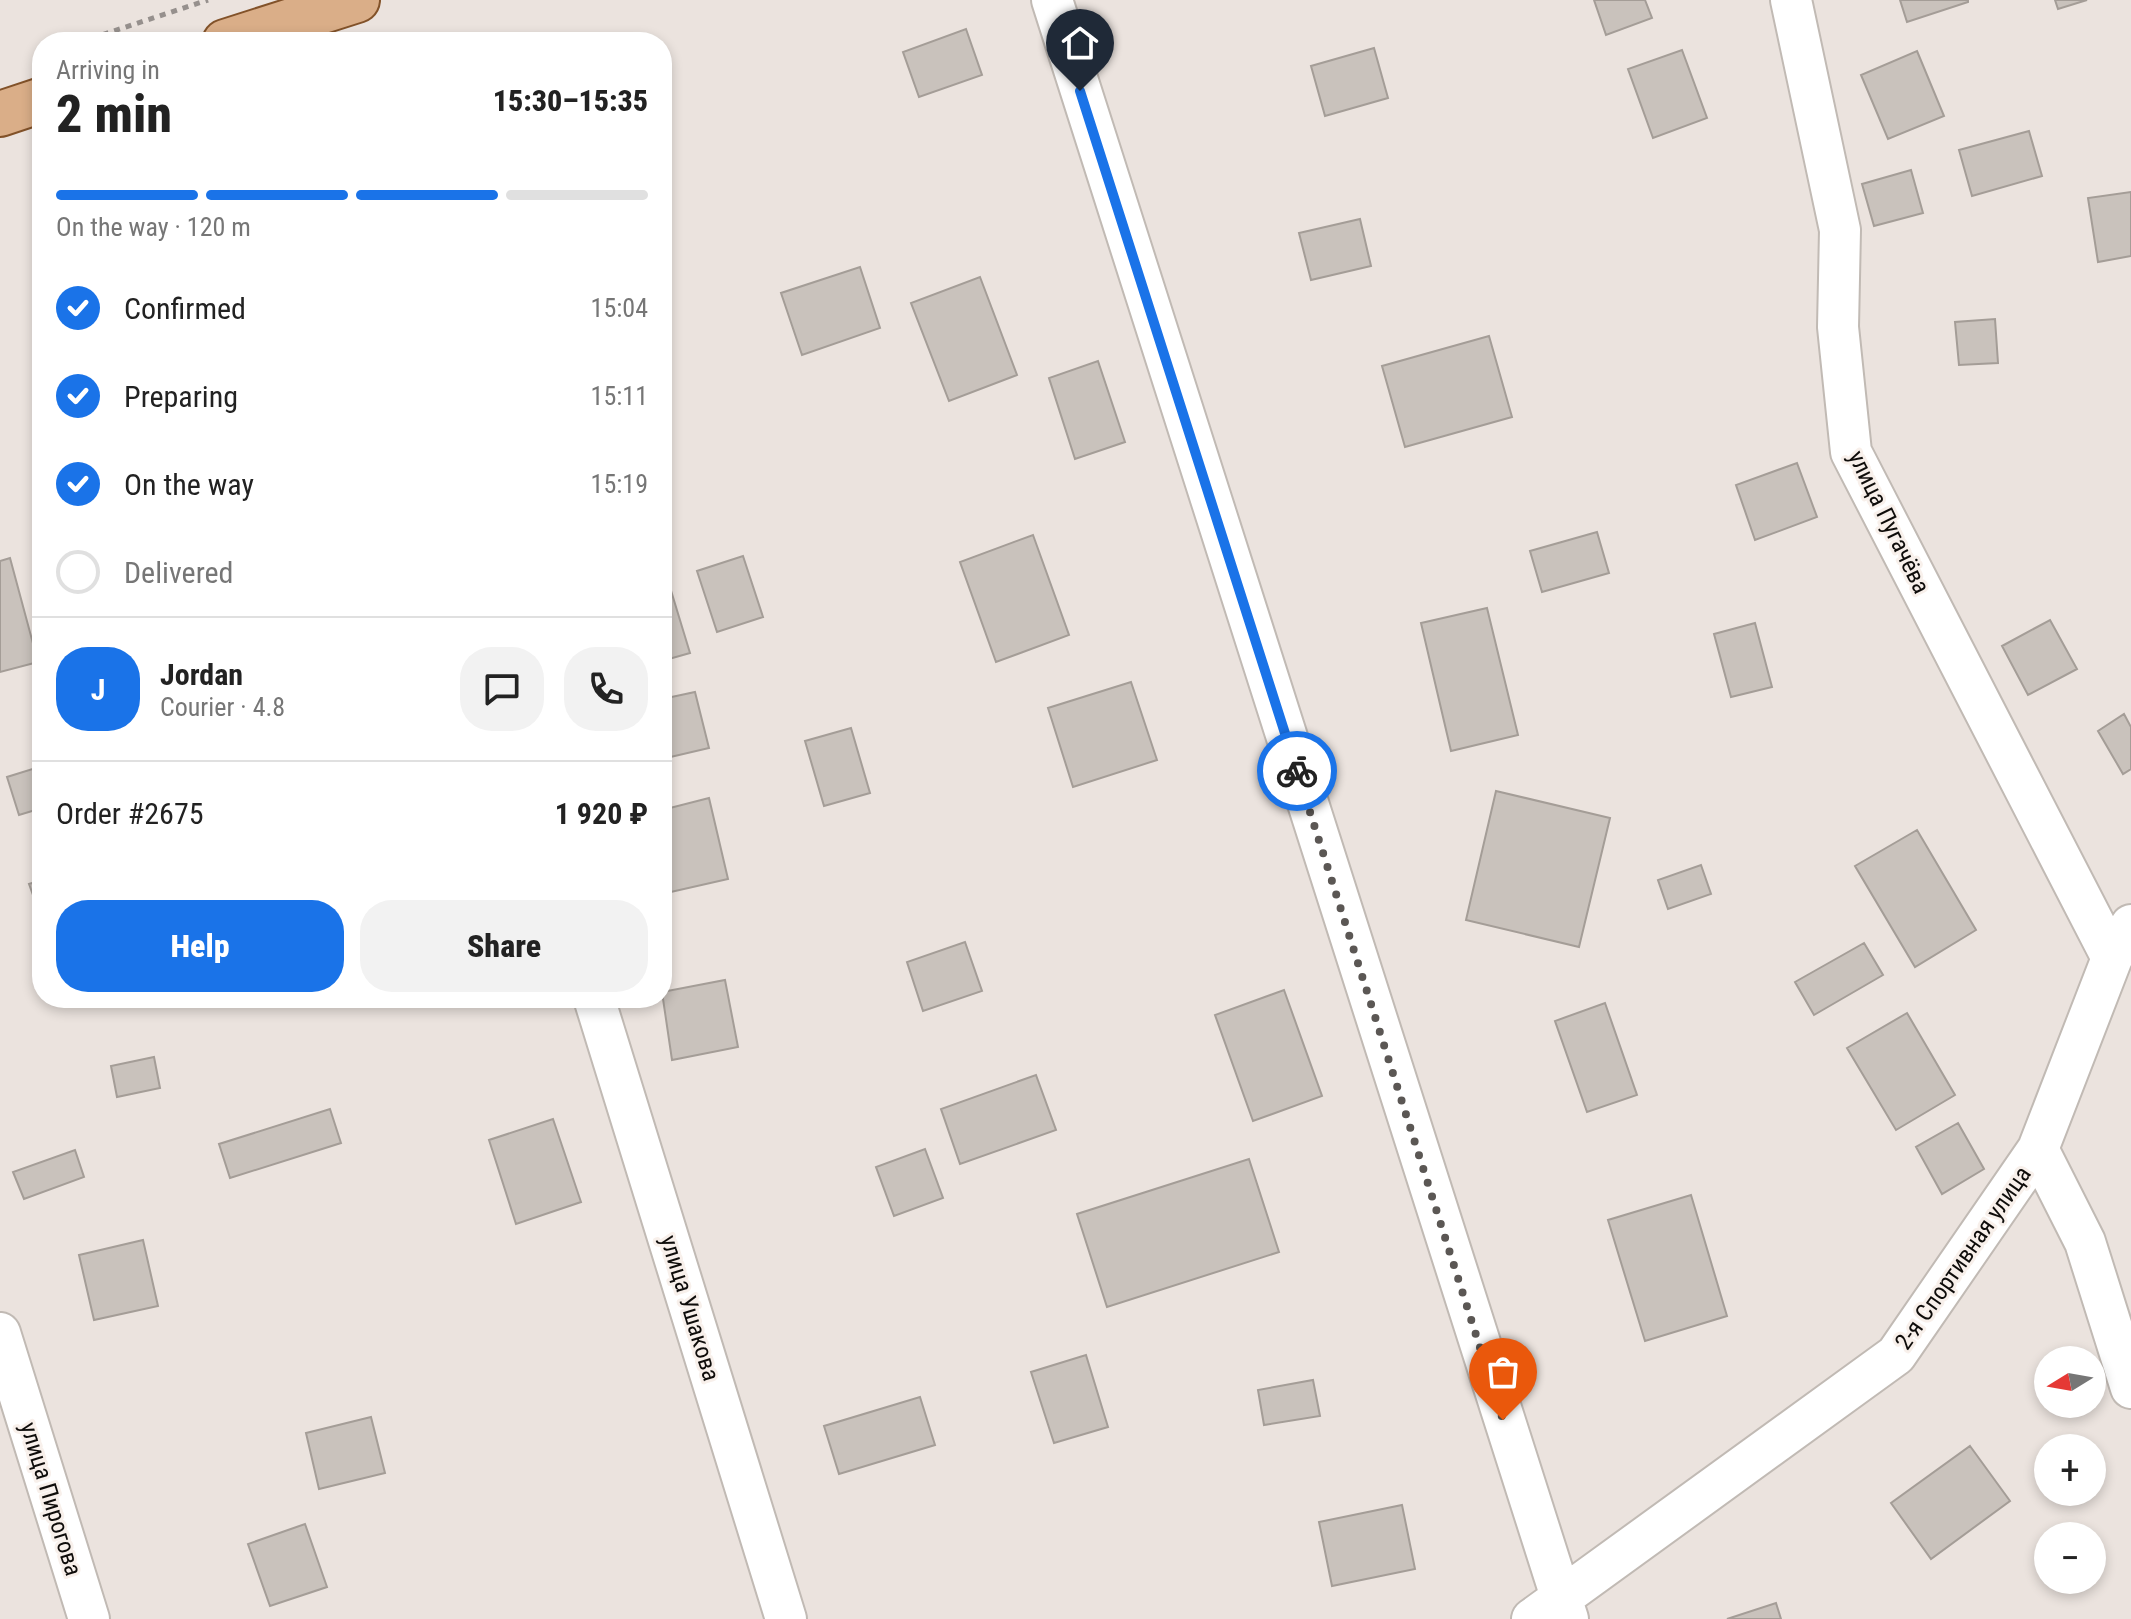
<!DOCTYPE html>
<meta charset="utf-8">
<style>
body{margin:0;font-family:"Roboto Condensed",sans-serif;background:#f2f2f2;color:#222;height:100vh;display:flex;flex-direction:column;font-size:30px;white-space:nowrap}
*{box-sizing:border-box;margin:0}
p{font-size:26px;color:#767676}
.icon{flex:none;width:44px;height:44px;fill:none;stroke:currentColor;stroke-width:2;stroke-linecap:round;stroke-linejoin:round}
.map{position:relative;flex:1;overflow:hidden}
.details{position:absolute;left:32px;top:32px;width:640px;height:976px;display:flex;flex-direction:column;background:#fff;border-radius:32px;box-shadow:0 4px 12px #0003}
.details>*{flex:none}
.needle{width:52px;rotate:259deg}
.tools{position:absolute;left:2034px;top:1346px;display:grid;gap:16px}
.tools a{display:grid;place-items:center;width:72px;height:72px;border-radius:50%;background:#fff;box-shadow:0 4px 12px #0003;font-size:40px}
.pin{position:absolute;display:grid;place-items:center;width:68px;height:68px;color:#fff;margin:-82px -34px;border-radius:50% 50% 50% 0;rotate:-45deg;box-shadow:0 0 8px #0007}
.pin .icon{rotate:45deg}
.courier{position:absolute;display:grid;place-items:center;width:80px;height:80px;margin:-40px;border:6px solid #1a73e8;border-radius:50%;background:#fff;color:#222;box-shadow:0 2px 10px #0007}
.headline em{font-style:normal;font-weight:800}
.headline div{display:flex;flex-direction:column-reverse}
.headline{display:flex;align-items:center;justify-content:space-between;height:136px;padding:0 24px}
h1{font-size:52px;font-weight:800;line-height:60px}
.bar{display:grid;grid-template-columns:repeat(4,1fr);gap:12px 8px;align-content:center;height:96px;padding:0 24px}
.bar i{height:10px;border-radius:6px;background:#e0e0e0}
.bar .on{background:#1a73e8}
.bar p{grid-column:span 4}
.line{display:flex;align-items:center;gap:20px;padding:0 24px;border-top:2px solid #e0e0e0}
.line div{flex:1}
.round{display:grid;place-items:center;flex:none;width:84px;height:84px;border-radius:32px;background:#f2f2f2}
ol{padding:0 24px;list-style:none}
li{display:flex;align-items:center;gap:24px;height:88px}
li p{margin-inline-start:auto}
li .icon{padding:8px;border-radius:50%;background:#1a73e8;color:#fff;stroke-width:4}
li:last-child{color:#767676}
li i{width:44px;height:44px;border:4px solid #e0e0e0;border-radius:50%}
.primary-button{display:flex;gap:16px;margin-top:auto;padding:16px 24px}
.primary-button a{flex:1;height:92px;border-radius:32px;background:#1a73e8;color:#fff;font-size:32px;font-weight:800;line-height:92px;text-align:center}
.primary-button a+a{background:#f2f2f2;color:#222}
.map>svg:first-child{display:block}
</style>
<div class="map">
<svg width="2131" height="1619" viewBox="0 0 2131 1619">
<rect width="100%" height="100%" fill="#ebe3de"/>
<path fill="#c9c2bc" stroke="#a49d97" stroke-width="2" d="M1594,0H1645L1652,18L1606,35Z
M1900,0H1968V2L1907,22Z
M2055,0H2087L2058,9Z
M966,29L982,75L919,97L903,52Z
M1374,48L1388,98L1325,116L1311,66Z
M1682,50L1707,118L1653,138L1628,69Z
M1917,51L1944,116L1888,139L1861,75Z
M2029,131L2042,176L1972,196L1959,150Z
M1911,170L1923,213L1874,226L1862,184Z
M2131,192V256L2098,262L2088,198Z
M1360,219L1371,266L1311,280L1299,233Z
M860,267L880,328L802,355L781,293Z
M980,277L1017,375L949,401L911,303Z
M1995,319L1998,363L1959,365L1955,322Z
M1489,336L1512,417L1405,447L1382,366Z
M1098,361L1125,442L1075,459L1049,378Z
M1797,463L1817,517L1755,540L1736,485Z
M1597,532L1609,573L1542,592L1530,551Z
M1033,535L1069,635L996,662L960,562Z
M743,556L763,617L717,632L697,571Z
M10,558L38,662L0,672V561Z
M669,584L690,653L662,661V586Z
M1487,608L1518,735L1451,751L1421,623Z
M2050,620L2077,669L2028,695L2002,646Z
M1755,623L1772,687L1731,697L1714,634Z
M1131,682L1157,760L1073,787L1048,708Z
M695,692L709,748L662,759V699Z
M2124,714L2131,727V769L2123,774L2098,731Z
M851,728L870,793L824,806L805,741Z
M42,766V808L19,815L7,777Z
M1496,791L1610,818L1579,947L1466,920Z
M709,798L728,879L662,894V810Z
M1917,830L1976,930L1915,967L1855,866Z
M1701,865L1711,894L1668,909L1658,880Z
M42,880V920L29,884Z
M965,942L982,991L923,1011L907,962Z
M1864,943L1883,975L1814,1015L1795,982Z
M725,980L738,1047L672,1060L662,992Z
M1284,990L1322,1096L1253,1121L1215,1015Z
M1605,1003L1637,1095L1587,1112L1555,1021Z
M1907,1013L1955,1095L1896,1130L1847,1048Z
M154,1057L160,1088L117,1097L111,1066Z
M1036,1075L1056,1130L960,1164L941,1109Z
M330,1109L341,1143L230,1178L219,1144Z
M553,1119L581,1202L516,1224L489,1140Z
M1958,1123L1984,1169L1942,1194L1916,1147Z
M925,1149L943,1198L894,1216L876,1167Z
M75,1150L84,1177L24,1199L13,1172Z
M1249,1159L1279,1252L1107,1307L1077,1214Z
M1691,1195L1727,1316L1645,1341L1608,1220Z
M143,1240L158,1306L94,1320L79,1255Z
M1086,1355L1108,1427L1054,1443L1031,1372Z
M1313,1380L1320,1416L1264,1425L1258,1390Z
M920,1397L935,1445L839,1474L824,1426Z
M371,1417L385,1473L319,1489L306,1433Z
M1970,1446L2010,1501L1931,1559L1891,1503Z
M1402,1505L1415,1569L1332,1586L1319,1522Z
M305,1524L327,1587L270,1606L248,1544Z
M1776,1603L1781,1619H1727Z"/>
<g fill="none" stroke-linecap="round" stroke-linejoin="round">
<defs>
<path id="minor" d="M1052,0L1568,1619
M1791,0L1840,230L1838,327L1851,452L2112,958
M594,998L786,1619
M2038,1149L2085,1242L2131,1388
M0,1333L89,1619
M1532,1619L1896,1355L2038,1149L2112,958L2131,925"/>
<path id="major" d="M225,42L357,0
M0,114L42,100"/>
</defs>
<use href="#minor" stroke="#c1bab4" stroke-width="44"/>
<use href="#major" stroke="#825229" stroke-width="48"/>
<path stroke="#96908d" stroke-width="5" stroke-dasharray="6 6" stroke-linecap="butt" d="M80,42L208,0"/>
<use href="#minor" stroke="#fff" stroke-width="40"/>
<use href="#major" stroke="#daae88" stroke-width="44"/>
</g>
<g fill="none" stroke-linecap="round" stroke-linejoin="round">
<path stroke="#5b5754" stroke-width="8" stroke-dasharray="0 14.4" d="M1297,771L1503,1420"/>
<path stroke="#1a73e8" stroke-width="10" d="M1080,91L1297,771"/>
</g>
<g text-anchor="middle" dominant-baseline="central" stroke-width="6" stroke-linejoin="round" paint-order="stroke">
<g font-size="24" fill="#0e0c0a" stroke="#f8f0eb">
<text transform="translate(1889 522) rotate(64)">улица Пугачёва</text>
<text transform="translate(1963 1258) rotate(-55)">2-я Спортивная улица</text>
<text transform="translate(690 1308) rotate(73)">улица Ушакова</text>
<text transform="translate(51 1499) rotate(73)">улица Пирогова</text>
</g>
</g>
</svg>
<div class="tools">
<a><svg class="needle" viewBox="-14 -14 28 28"><path d="M0-13l5 13h-10z" fill="#e53935"/><path d="M0 13l5-13h-10z" fill="#767676"/></svg></a>
<a>+</a>
<a>−</a>
</div>
<div class="pin" style="left:1503px;top:1420px;background:#ea580c"><svg class="icon" aria-label="bag" viewBox="0 0 24 24"><path d="M5 8h14l-1 12H6zM9 8a3 3 0 0 1 6 0"/></svg></div>
<div class="pin" style="left:1080px;top:91px;background:#1f2937"><svg class="icon" aria-label="home" viewBox="0 0 24 24"><path d="M3 11l9-7 9 7M6 9v11h12V9"/></svg></div>
<div class="courier" style="left:1297px;top:771px"><svg class="icon" aria-label="bike" viewBox="0 0 24 24"><circle cx="6" cy="16" r="4"/><circle cx="18" cy="16" r="4"/><path d="M6 16l4-8h5l3 8M10 8l3 8H6M13 5h3"/></svg></div>
<section class="details">
<div class="headline"><div><h1>2 min</h1><p>Arriving in</p></div><em>15:30–15:35</em></div>
<div class="bar"><i class="on"></i><i class="on"></i><i class="on"></i><i></i><p>On the way · 120 m</p></div>
<ol>
<li><svg class="icon" aria-label="check" viewBox="0 0 24 24"><path d="M5 12l5 5 9-10"/></svg>Confirmed<p>15:04</p></li>
<li><svg class="icon" aria-label="check" viewBox="0 0 24 24"><path d="M5 12l5 5 9-10"/></svg>Preparing<p>15:11</p></li>
<li><svg class="icon" aria-label="check" viewBox="0 0 24 24"><path d="M5 12l5 5 9-10"/></svg>On the way<p>15:19</p></li>
<li><i></i>Delivered</li>
</ol>
<div class="line" style="height:144px"><b class="round" style="background:#1a73e8;color:#fff">J</b><div><b>Jordan</b><p>Courier · 4.8</p></div><a class="round"><svg class="icon" aria-label="chat" viewBox="0 0 24 24"><path d="M4 5h16v11H9l-5 4z"/></svg></a><a class="round"><svg class="icon" aria-label="phone" viewBox="0 0 24 24"><path d="M5 4h4l2 5-3 2q2 4 5 5l2-3 5 2v4C11 20 4 13 5 4z"/></svg></a></div>
<div class="line" style="height:104px"><div>Order #2675</div><b>1 920 ₽</b></div>
<div class="primary-button"><a>Help</a><a>Share</a></div>
</section>
</div>
